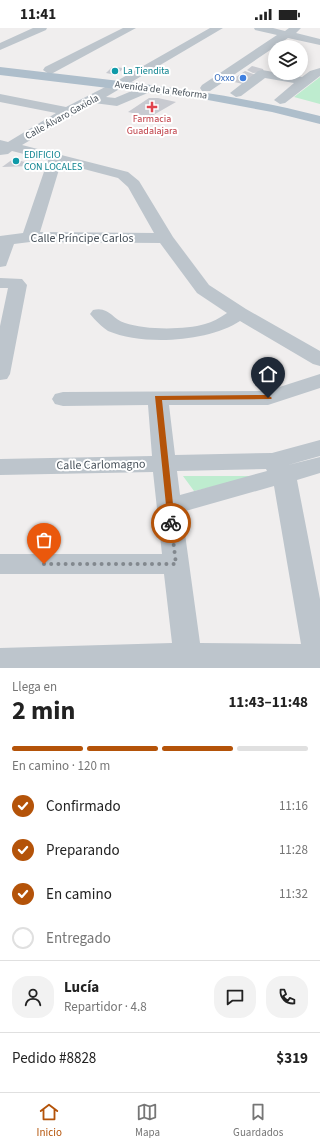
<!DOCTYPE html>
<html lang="es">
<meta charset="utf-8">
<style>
body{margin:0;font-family:"Source Sans 3",sans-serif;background:#f2f2f2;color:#222;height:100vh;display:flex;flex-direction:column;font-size:15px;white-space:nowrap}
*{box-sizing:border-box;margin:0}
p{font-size:13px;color:#767676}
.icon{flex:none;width:22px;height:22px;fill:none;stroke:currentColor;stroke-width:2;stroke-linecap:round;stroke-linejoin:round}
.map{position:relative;height:640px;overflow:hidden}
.side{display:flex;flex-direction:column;background:#fff;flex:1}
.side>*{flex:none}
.tools{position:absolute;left:268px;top:12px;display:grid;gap:8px}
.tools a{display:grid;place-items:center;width:40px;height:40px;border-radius:50%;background:#fff;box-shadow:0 2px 10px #0003;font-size:20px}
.pin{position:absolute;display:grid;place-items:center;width:34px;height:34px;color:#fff;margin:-41px -17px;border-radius:50% 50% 50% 0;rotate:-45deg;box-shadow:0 0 4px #0007}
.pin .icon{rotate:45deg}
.courier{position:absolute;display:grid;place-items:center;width:40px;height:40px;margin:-20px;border:3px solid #b45309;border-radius:50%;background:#fff;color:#222;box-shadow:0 1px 5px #0007}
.headline em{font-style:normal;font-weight:700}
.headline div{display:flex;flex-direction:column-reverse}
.headline{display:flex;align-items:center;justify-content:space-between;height:68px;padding:0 12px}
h1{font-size:26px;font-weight:700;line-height:30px}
.bar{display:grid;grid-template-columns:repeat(4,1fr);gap:6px 4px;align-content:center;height:48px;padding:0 12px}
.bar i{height:5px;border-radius:3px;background:#e0e0e0}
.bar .active{background:#b45309}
.bar p{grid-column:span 4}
.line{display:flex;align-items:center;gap:10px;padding:0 12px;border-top:1px solid #e0e0e0}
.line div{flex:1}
.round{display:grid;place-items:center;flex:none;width:42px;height:42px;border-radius:16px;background:#f2f2f2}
ol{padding:0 12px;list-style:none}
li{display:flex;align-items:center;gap:12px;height:44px}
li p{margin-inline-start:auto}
li .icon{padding:4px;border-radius:50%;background:#b45309;color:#fff;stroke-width:4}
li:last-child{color:#767676}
li i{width:22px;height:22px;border:2px solid #e0e0e0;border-radius:50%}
.status{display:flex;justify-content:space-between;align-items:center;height:28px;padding:0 20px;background:#fff;direction:ltr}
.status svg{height:11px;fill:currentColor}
.tabs{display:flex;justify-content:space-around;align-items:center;height:56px;border-top:1px solid #e0e0e0;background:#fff;font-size:11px;color:#767676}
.tabs a{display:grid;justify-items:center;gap:2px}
.tabs .active{color:#b45309}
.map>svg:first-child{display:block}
</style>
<div class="status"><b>11:41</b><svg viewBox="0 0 49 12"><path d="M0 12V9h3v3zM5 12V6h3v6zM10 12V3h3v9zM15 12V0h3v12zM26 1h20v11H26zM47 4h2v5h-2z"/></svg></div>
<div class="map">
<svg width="320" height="640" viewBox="0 0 320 640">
<rect width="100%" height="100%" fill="#f0eeee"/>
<path fill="#beeccf" d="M320,49V76L294,69Z
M183,448H260L194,463Z"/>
<path fill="#c8cad0" d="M252,38L263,41L264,44L253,45L247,42Z
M112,39L124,40L116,47L106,45Z
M245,43L256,47L243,56L230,53Z
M149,70H158L176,74L150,89L128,84Z
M13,131L33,136L30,138L2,139Z"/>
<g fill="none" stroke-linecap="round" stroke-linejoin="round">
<path fill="#bdc5cc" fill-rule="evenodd" d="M33,0H47L46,2L0,22V15Z
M123,0H136L53,45L49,46L43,42L45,39Z
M210,0H223L106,69L115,70L146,57L152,61L150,64L117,78L94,75L22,117L128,144L139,153L173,209L209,257L246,281L320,323V338L313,336L240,293C208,314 143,318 108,303C102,299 95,292 90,286L93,282C109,278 112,291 125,295C145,302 185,302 205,296C212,294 220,290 227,285L197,265L160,215L30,214L14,216L6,238L0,239V208L23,205L48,132L12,123L8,126L0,127V112L8,114L56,85L0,74V66L66,79L115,54ZM61,135L118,150L128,159L154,205L40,204Z
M254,0H273L285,3L289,0H301L296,5L320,11V17L288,10L210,63H202L200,60L202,57L277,7L255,2Z
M320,40V48L285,75L280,76L274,72L294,55L265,50L241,68L236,69L230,65L258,43L262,42L302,49L310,43Z
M0,250L22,251L27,257L10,346L7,351L0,352V298L8,260H0Z
M320,346V360L268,377H169L175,427L272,425L320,412V428L288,437L320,429V445L297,452L320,571V640H0V620L172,615L164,546H0V526H162L153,444L0,447V431L152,428L148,377L63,378L55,376L52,371L55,366L63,364L267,363ZM266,441L267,443L180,467L177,443ZM274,458L301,616L200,615L182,484Z"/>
<path fill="#aebecb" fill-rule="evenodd" d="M0,39C107,52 215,61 320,88V96L272,84L208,72L0,47Z"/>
</g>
<path fill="#b45309" d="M268,367L272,370L271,371L162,372L175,495L174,497H168L155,368Z"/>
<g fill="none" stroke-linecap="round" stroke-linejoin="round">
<path stroke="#82888e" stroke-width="4" stroke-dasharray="0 7.2" d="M44,536H176L171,495"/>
</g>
<g fill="#0f9aa8" stroke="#fff" stroke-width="1.5">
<circle cx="115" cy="43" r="4"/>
<circle cx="16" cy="133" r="4"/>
</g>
<circle fill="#3f7fe0" stroke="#fff" stroke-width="1.5" cx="243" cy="50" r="4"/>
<path fill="#e0444e" stroke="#fff" stroke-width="1.5" d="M150 73h4v4h4v4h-4v4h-4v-4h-4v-4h4z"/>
<g text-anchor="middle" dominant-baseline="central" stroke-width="4" stroke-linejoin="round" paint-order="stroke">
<g font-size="10" fill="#0d838f" stroke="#fff" text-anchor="start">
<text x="123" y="43">La Tiendita</text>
<text x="24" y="127">EDIFICIO<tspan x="24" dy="12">CON LOCALES</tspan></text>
</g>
<g font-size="10" fill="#366cbe" stroke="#fff" text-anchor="end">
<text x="235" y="50">Oxxo</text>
</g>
<g font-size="10" fill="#47515a" stroke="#fff">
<text transform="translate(161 62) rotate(7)">Avenida de la Reforma</text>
<text transform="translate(62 89) rotate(-29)">Calle Álvaro Gaxiola</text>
</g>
<g font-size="10" fill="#be3a42" stroke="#fff">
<text x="152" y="91">Farmacia<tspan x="152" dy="12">Guadalajara</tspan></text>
</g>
<g font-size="12" fill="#47515a" stroke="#fff">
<text x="82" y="210">Calle Príncipe Carlos</text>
<text transform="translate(101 437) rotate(-1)">Calle Carlomagno</text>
</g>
</g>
</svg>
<div class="tools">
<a><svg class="icon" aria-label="layers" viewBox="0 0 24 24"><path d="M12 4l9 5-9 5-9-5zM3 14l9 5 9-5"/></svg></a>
</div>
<div class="pin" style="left:44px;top:536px;background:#ea580c"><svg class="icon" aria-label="bag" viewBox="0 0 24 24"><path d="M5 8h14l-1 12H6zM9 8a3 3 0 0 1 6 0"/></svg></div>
<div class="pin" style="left:268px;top:370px;background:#1f2937"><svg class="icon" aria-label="home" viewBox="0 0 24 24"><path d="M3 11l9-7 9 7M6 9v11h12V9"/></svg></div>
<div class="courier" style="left:171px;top:495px"><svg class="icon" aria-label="bike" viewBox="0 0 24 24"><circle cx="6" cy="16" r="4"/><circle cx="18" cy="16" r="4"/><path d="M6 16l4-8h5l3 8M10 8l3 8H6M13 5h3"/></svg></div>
</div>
<section class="side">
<div class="headline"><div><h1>2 min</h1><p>Llega en</p></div><em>11:43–11:48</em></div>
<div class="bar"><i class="active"></i><i class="active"></i><i class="active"></i><i></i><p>En camino · 120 m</p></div>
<ol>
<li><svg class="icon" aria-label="check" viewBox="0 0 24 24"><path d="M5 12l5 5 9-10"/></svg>Confirmado<p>11:16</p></li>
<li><svg class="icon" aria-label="check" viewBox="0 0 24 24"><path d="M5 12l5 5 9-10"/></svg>Preparando<p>11:28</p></li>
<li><svg class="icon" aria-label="check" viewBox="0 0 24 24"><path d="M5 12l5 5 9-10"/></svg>En camino<p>11:32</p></li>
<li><i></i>Entregado</li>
</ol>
<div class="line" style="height:72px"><a class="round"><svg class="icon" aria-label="person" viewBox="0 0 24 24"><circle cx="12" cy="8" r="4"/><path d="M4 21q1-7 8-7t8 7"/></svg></a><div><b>Lucía</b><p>Repartidor · 4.8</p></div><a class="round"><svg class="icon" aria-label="chat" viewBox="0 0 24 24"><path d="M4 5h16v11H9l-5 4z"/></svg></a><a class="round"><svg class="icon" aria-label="phone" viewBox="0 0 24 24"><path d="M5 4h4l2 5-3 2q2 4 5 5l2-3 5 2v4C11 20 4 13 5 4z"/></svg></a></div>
<div class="line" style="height:52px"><div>Pedido #8828</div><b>$319</b></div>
</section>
<nav class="tabs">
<a class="active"><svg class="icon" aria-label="home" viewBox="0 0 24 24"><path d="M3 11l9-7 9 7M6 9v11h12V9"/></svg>Inicio</a>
<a><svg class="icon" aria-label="map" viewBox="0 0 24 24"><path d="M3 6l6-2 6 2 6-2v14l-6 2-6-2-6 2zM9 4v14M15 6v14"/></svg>Mapa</a>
<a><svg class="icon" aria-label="saved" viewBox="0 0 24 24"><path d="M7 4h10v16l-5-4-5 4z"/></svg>Guardados</a>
</nav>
